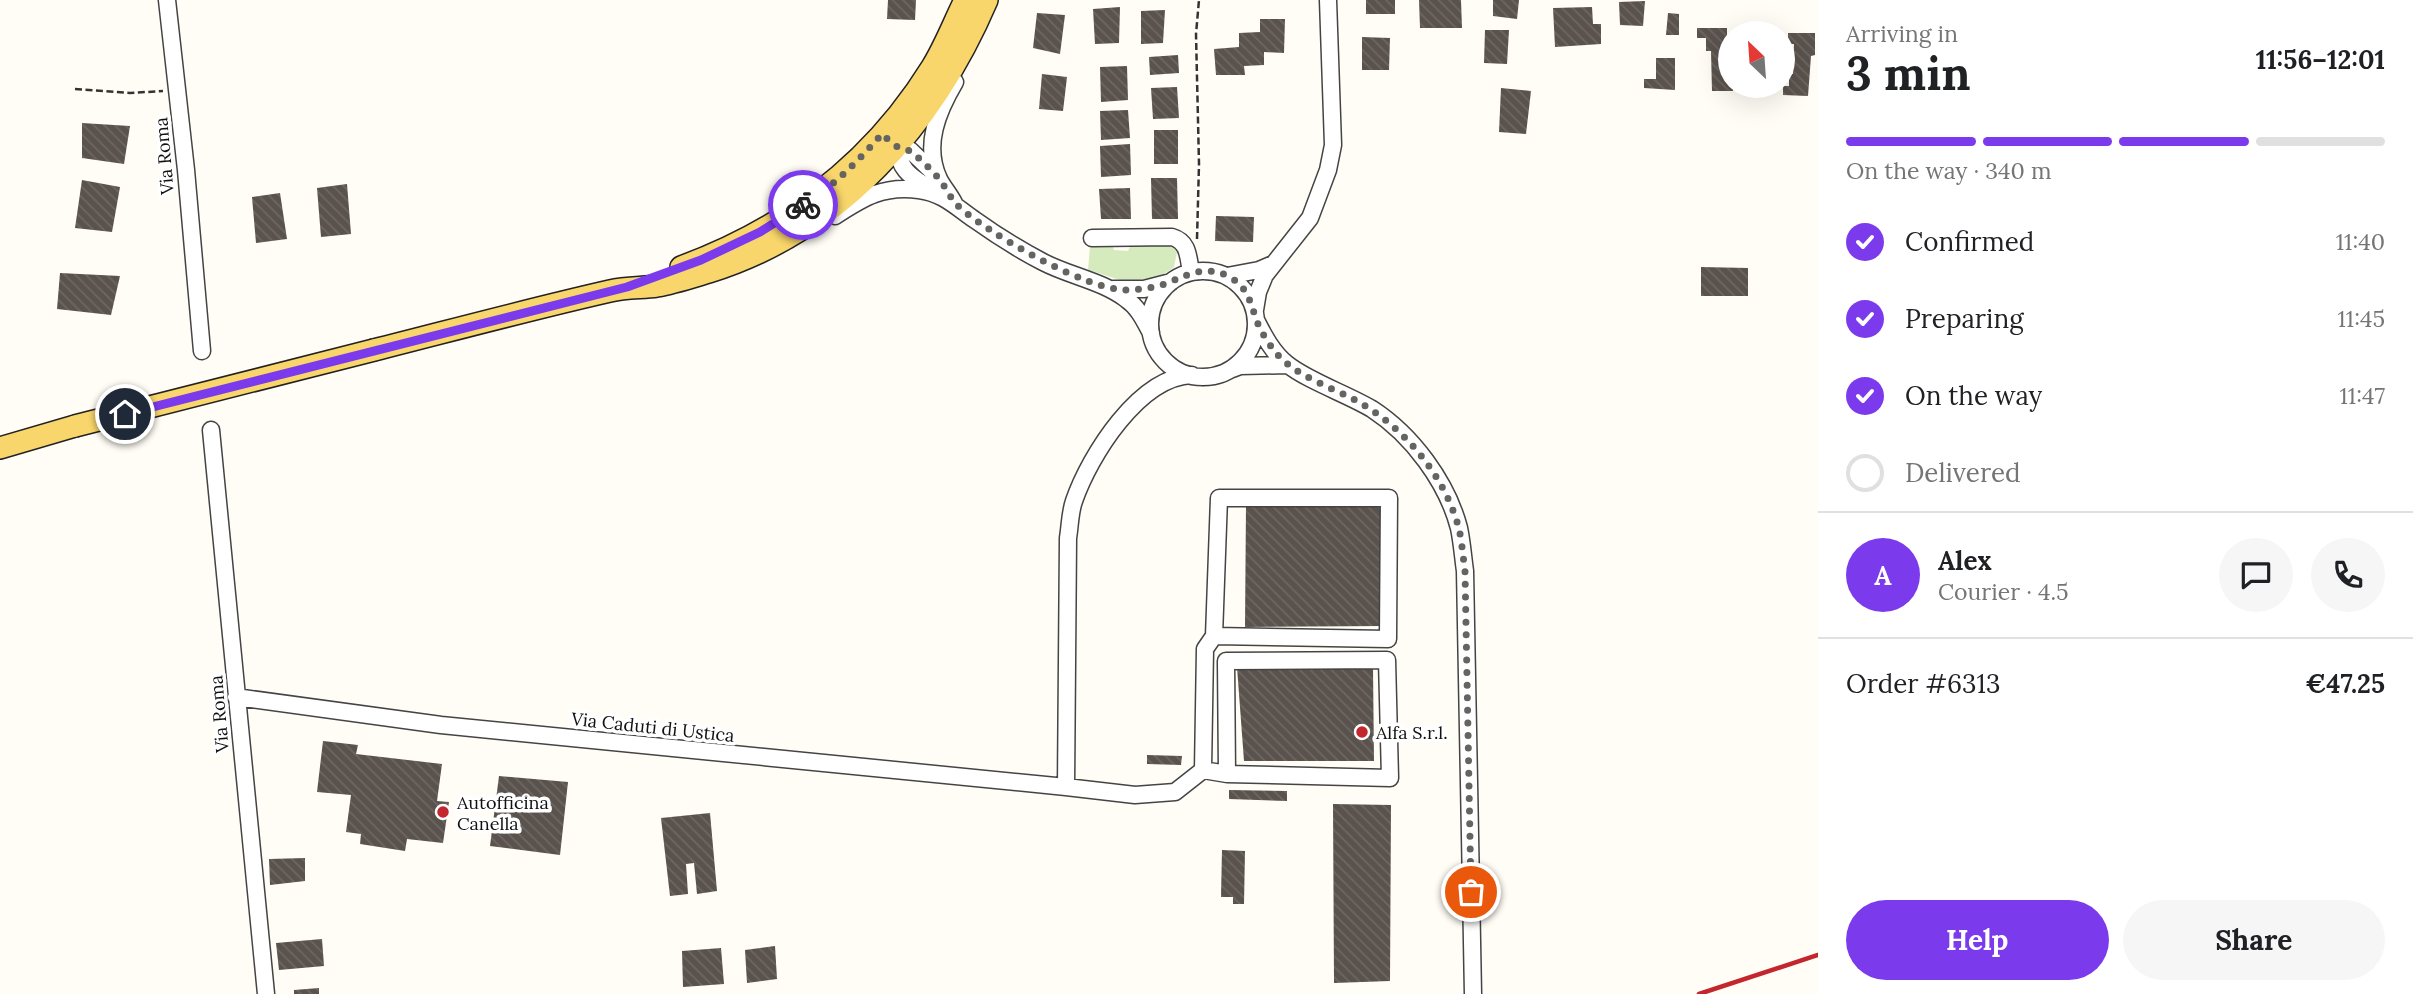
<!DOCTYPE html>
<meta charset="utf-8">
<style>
body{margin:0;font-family:Lora,serif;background:#f6f6f6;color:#202124;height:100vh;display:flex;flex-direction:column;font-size:26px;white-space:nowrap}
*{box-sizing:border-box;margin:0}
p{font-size:23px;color:#757577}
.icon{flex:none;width:38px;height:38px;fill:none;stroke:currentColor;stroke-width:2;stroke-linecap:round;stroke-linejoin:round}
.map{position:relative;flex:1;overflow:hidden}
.sheet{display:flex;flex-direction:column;background:#fff;width:595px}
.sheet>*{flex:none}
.needle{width:46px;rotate:335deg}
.tools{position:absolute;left:1718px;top:21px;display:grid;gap:14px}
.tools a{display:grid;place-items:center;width:77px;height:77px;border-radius:50%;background:#fff;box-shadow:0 7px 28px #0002;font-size:35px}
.pin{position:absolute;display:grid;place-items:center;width:60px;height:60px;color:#fff;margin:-30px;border:4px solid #fff;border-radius:50%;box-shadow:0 2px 7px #0007}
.courier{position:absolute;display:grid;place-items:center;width:70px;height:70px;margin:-35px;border:5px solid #7c3aed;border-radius:50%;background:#fff;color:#222;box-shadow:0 2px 9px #0007}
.headline em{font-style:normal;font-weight:700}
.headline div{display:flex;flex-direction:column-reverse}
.headline{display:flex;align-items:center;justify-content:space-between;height:119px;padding:0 28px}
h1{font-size:46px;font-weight:700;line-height:52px}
.bar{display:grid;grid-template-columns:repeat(4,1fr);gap:10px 7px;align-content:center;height:84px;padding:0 28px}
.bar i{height:9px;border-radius:5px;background:#e0e0e0}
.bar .selected{background:#7c3aed}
.bar p{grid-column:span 4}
.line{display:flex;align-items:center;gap:18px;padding:0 28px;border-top:2px solid #e0e0e0}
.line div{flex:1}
.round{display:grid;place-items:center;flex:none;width:74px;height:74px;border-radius:37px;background:#f6f6f6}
ol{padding:0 28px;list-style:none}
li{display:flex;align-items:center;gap:21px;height:77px}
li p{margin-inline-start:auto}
li .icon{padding:7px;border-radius:50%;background:#7c3aed;color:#fff;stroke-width:4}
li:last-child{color:#757577}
li i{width:38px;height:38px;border:4px solid #e0e0e0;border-radius:50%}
.button{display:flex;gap:14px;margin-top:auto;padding:14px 28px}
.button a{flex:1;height:80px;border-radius:42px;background:#7c3aed;color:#fff;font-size:28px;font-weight:700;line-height:80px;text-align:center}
.button a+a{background:#f6f6f6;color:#202124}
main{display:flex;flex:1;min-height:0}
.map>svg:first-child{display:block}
</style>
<main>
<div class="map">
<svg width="1818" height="994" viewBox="0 0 1818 994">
<defs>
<pattern id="building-back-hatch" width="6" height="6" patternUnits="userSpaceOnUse" patternTransform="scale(1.75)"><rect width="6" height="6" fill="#5a524d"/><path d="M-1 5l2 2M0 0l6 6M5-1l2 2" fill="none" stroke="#6d6662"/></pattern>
</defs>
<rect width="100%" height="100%" fill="#fffdf5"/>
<path fill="#d5ebbd" d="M1131,244L1171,245L1177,252L1174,267C1139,293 1127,281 1088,270L1090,246L1112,245L1114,250L1128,251Z"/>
<path fill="url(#building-back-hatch)" d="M888,0H916L915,20L887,19Z
M1366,0H1395V14H1366Z
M1419,0H1461L1462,28H1420Z
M1493,0H1519L1517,19L1493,16Z
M1645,1L1643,26L1620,25L1619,2Z
M1120,7L1119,43L1095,44L1093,9Z
M1592,7L1593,24H1601V44L1555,47L1553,8Z
M1165,10L1163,43L1141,44V11Z
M1037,13L1065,15L1060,54L1033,48Z
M1668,13L1679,14V35H1666Z
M1260,19H1285L1284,53L1264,52V65L1244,66L1245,75H1216L1214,49L1239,47V33L1260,32Z
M1697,28H1727V48H1730L1731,86H1733V91H1712L1711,51H1706V38H1697Z
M1485,30H1509L1507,64L1484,63Z
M1788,33H1815V55L1811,56L1808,96L1783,95V86H1789V74H1793L1794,44H1788Z
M1362,37L1390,38L1389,70H1362Z
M1178,55L1179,73L1150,75L1149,57Z
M1656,58H1675V90L1644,88V79H1656Z
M1127,66L1128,100L1101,102L1100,67Z
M1042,74L1067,77L1063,111L1039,109Z
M1177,87L1179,118L1153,119L1151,88Z
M1501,88L1531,91L1526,134L1499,132Z
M1128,110L1130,138L1101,140L1100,111Z
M82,123L130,126L124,164L82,158Z
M1154,130H1178V164H1154Z
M1130,144L1131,175L1101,177L1100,146Z
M1151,178H1177L1178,219H1152Z
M82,180L120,187L112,232L75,228Z
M347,184L351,234L321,237L317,188Z
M1130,188L1131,219H1101L1099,189Z
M280,193L287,239L256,243L252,197Z
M1216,216L1254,217L1253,242L1215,241Z
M1701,267L1748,268V296H1701Z
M60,273L120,276L111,315L57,309Z
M1246,504L1385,506L1384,626L1245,627Z
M1237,667L1373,668L1374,761H1244Z
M323,741L358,745L356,754L442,764L437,801L449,802L443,843L407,839L405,851L360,844L361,834L346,832L351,795L317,792Z
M1147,755L1182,756L1181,765L1147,764Z
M499,776L568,782L560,855L490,846Z
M1229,790L1287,791V801L1229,799Z
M1333,804L1391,805L1390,981L1334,983Z
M710,813L717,891L697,894L694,863L686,864L688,894L670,896L661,818Z
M1222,850L1245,851L1244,904H1233V897H1221Z
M305,858V881L270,885L269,859Z
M322,939L324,966L279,970L276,943Z
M775,946L777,979L747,983L745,950Z
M721,948L724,984L683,987L682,951Z
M319,988V994H294V990Z"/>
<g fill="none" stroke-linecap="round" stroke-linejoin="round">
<defs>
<path id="minor" d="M167,0L186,170L202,351
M890,141L897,147L910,150L938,177
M897,147C900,173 913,177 933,191
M954,203C950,195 943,187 939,179C923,145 938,111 955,82
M835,216C864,197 884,185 919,190C943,193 956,207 975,220C996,235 1020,250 1043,262C1070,276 1102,281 1126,299C1138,307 1144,320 1151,333
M1092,238L1172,237C1189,242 1188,257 1191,272
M1150 324a53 53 0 1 1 106 0a53 53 0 1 1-106 0Z
M1227,276L1259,270L1273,264
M1113,289H1144L1171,282
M1255,310L1258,292L1265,275L1310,218L1328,170L1333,145L1328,0
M1256,320C1264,336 1273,353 1287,364C1308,381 1347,394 1372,409C1412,435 1447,482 1459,528C1462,542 1463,557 1465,571L1473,994
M1232,369L1240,366L1288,365
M211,430L266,994
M236,697L441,725L1066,787L1068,538C1070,526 1070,512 1074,501C1090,455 1139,377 1192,375
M1203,770L1227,774L1390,778L1387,660L1226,661L1227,774
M1066,787L1135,795L1175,792L1203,770L1205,649L1214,636L1219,498H1389L1388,639L1214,636"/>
<path id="major" d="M681,267C787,228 872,164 932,67C945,46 954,22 965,0
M374,350C453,330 531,309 610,291C626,287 642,288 657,286C674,283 692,277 709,272C841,231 934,124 987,0
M0,448L75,426"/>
</defs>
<use href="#minor" stroke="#444" stroke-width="19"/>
<use href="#major" stroke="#222" stroke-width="24"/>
<path stroke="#333" stroke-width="2.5" stroke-dasharray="7 3.5" stroke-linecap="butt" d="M75,89L130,93L163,91
M1197,239L1199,164L1196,34L1199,0
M1202,385L1223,382"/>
<use href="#minor" stroke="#fff" stroke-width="16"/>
<use href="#major" stroke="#f9d66b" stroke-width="21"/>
<path stroke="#c4262e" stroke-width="4.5" d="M1699,994L1818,955"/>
<defs>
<path id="major-bridge" d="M75,426L374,350"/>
</defs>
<use href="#major-bridge" stroke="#222" stroke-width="24" stroke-linecap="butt"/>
<use href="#major-bridge" stroke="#f9d66b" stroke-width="21"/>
</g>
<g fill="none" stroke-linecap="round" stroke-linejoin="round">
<path stroke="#646461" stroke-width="7" stroke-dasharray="0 12.6" d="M803,205C833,187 859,160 882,134C887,138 893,145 898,147C904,150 908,149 913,153C922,161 932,170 939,179C946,187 950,198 957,205C987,233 1086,290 1126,290C1141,290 1159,287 1172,281C1191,273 1207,266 1228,276C1250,288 1250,304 1258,324C1263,335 1270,346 1278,355C1297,376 1330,387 1355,400C1403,426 1445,475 1459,529C1462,542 1463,557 1465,571L1471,892"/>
<path stroke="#7c3aed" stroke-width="9" d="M125,414L627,287L701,260L760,232L803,205"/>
</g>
<g fill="#c4262e" stroke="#fff" stroke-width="2.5">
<circle cx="1362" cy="732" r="7"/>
<circle cx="443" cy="812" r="7"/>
</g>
<g text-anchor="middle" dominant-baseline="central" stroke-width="7" stroke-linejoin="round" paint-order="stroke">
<g font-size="18" fill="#111" stroke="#fff">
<text transform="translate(164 156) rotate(-95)">Via Roma</text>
<text transform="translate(219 714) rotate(-95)">Via Roma</text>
<text transform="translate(653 727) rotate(6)">Via Caduti di Ustica</text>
</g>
<g font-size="18" fill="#111" stroke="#fff" text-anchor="start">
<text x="1376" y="732">Alfa S.r.l.</text>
<text x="457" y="802">Autofficina<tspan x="457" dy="21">Canella</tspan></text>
</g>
</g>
</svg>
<div class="tools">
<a><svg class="needle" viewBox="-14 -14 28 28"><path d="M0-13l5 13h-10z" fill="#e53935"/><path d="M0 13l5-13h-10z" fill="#757577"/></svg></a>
</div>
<div class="pin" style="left:1471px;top:892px;background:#ea580c"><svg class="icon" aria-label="bag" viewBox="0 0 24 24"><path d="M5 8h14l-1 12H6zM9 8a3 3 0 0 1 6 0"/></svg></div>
<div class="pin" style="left:125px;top:414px;background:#1f2937"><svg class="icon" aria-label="home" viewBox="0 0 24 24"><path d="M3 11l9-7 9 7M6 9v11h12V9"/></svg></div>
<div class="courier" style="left:803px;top:205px"><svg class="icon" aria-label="bike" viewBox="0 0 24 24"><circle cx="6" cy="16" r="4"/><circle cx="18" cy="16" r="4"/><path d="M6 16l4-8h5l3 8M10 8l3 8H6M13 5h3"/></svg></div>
</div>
<section class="sheet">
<div class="headline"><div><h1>3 min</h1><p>Arriving in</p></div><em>11:56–12:01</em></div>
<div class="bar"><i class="selected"></i><i class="selected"></i><i class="selected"></i><i></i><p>On the way · 340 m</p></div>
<ol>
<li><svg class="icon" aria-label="check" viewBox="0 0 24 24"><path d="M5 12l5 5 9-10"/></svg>Confirmed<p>11:40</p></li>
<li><svg class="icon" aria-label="check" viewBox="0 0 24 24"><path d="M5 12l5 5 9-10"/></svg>Preparing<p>11:45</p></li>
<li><svg class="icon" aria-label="check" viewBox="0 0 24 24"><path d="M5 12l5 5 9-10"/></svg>On the way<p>11:47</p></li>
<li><i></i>Delivered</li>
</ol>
<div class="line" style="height:126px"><b class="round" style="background:#7c3aed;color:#fff">A</b><div><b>Alex</b><p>Courier · 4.5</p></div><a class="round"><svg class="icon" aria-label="chat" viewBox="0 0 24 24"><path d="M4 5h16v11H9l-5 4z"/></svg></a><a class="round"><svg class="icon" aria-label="phone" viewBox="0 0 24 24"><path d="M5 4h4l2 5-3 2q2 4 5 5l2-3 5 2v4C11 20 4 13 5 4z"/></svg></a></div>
<div class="line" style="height:91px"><div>Order #6313</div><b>€47.25</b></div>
<div class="button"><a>Help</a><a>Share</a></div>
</section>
</main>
